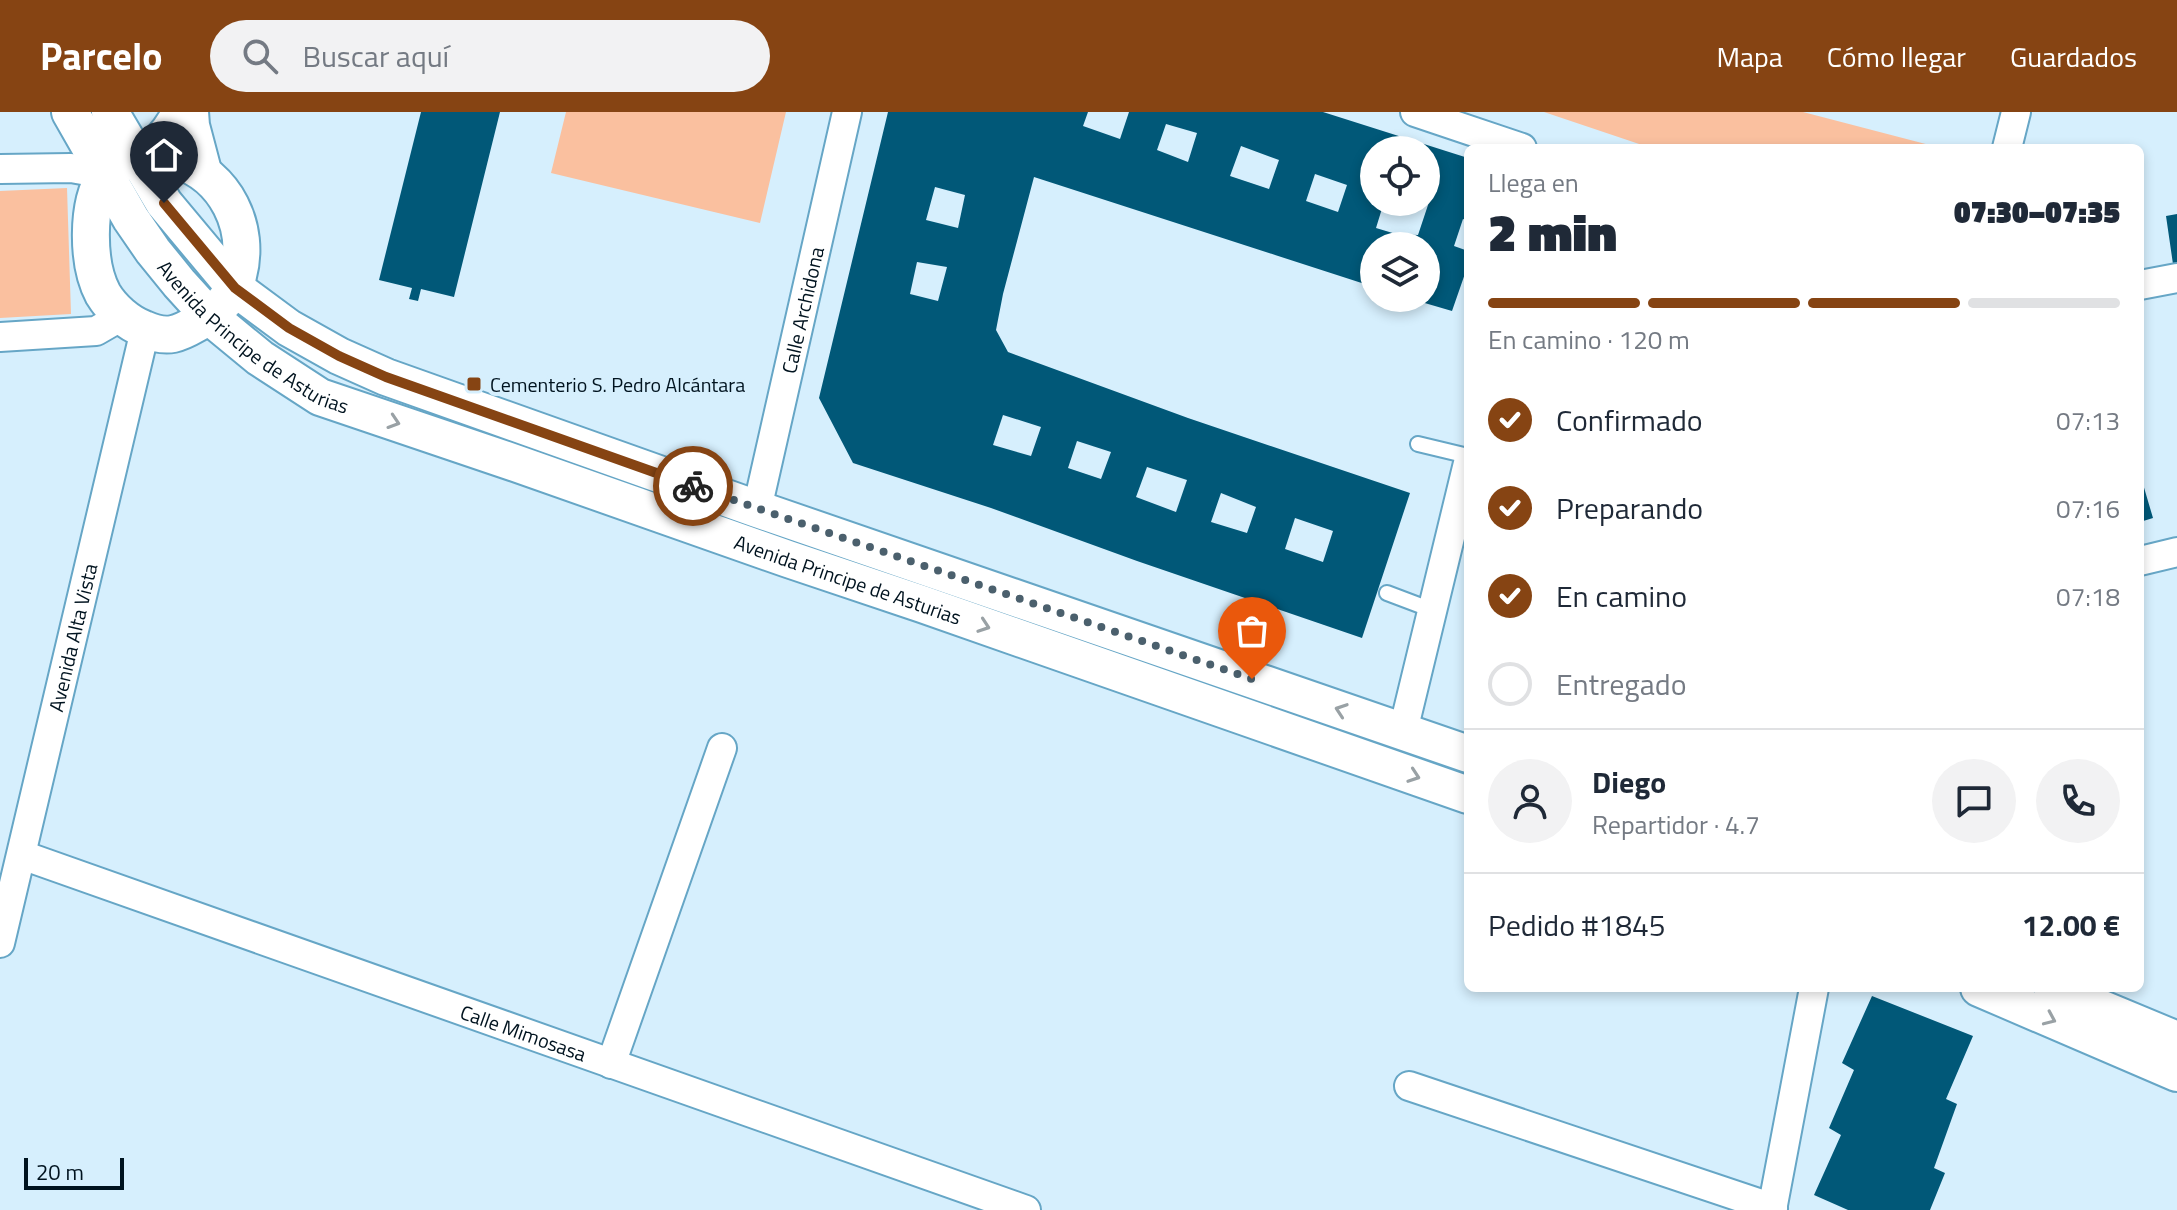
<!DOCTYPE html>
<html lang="es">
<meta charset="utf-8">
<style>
body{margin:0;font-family:"Titillium Web",sans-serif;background:#f2f2f3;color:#1f2937;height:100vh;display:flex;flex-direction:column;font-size:30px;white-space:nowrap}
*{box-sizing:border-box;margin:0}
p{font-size:26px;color:#747a83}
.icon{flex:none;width:44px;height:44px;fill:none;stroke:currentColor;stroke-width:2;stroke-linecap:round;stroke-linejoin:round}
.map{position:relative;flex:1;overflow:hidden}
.side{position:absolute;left:1464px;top:32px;width:680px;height:848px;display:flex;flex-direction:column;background:#fff;border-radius:12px;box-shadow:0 4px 12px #0003}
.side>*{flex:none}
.buttons{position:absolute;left:1360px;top:24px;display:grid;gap:16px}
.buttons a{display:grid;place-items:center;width:80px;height:80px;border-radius:50%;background:#fff;box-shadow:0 4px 12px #0003;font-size:40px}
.scale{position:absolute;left:24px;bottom:20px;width:100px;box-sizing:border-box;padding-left:8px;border:4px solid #00131f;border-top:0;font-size:22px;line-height:28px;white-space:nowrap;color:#00131f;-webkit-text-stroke:6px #d6effd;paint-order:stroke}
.pin{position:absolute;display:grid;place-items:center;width:68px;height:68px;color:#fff;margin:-82px -34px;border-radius:50% 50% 50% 0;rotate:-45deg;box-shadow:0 0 8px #0007}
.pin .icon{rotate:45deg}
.courier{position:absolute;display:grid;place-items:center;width:80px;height:80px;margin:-40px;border:6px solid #864413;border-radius:50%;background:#fff;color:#222;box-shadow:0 2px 10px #0007}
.head em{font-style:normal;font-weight:800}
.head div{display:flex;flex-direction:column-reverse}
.head{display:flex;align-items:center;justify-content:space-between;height:136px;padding:0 24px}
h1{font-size:52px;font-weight:800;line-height:60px}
.bar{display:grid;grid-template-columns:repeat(4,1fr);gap:12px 8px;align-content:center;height:96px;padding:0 24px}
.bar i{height:10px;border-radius:6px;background:#e0e1e3}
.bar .selected{background:#864413}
.bar p{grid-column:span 4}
.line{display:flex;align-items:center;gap:20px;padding:0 24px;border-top:2px solid #e0e1e3}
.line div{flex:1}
.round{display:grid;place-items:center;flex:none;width:84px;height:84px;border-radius:42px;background:#f2f2f3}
ol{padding:0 24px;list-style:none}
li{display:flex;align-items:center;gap:24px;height:88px}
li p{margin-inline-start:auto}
li .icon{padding:8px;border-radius:50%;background:#864413;color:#fff;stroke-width:4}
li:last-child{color:#747a83}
li i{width:44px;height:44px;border:4px solid #e0e1e3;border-radius:50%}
header{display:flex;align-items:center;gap:48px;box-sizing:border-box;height:112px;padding:0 40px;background:#864413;color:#fff}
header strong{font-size:38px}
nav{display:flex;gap:44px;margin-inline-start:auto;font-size:28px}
.search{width:560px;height:72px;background:#f2f2f3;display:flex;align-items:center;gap:20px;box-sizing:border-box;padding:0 28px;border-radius:44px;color:#747a83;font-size:30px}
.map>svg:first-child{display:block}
</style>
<header>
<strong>Parcelo</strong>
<div class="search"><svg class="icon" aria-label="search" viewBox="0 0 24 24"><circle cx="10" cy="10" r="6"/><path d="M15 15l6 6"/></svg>Buscar aquí</div>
<nav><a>Mapa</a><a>Cómo llegar</a><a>Guardados</a></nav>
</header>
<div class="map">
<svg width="2177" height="1098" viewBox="0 0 2177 1098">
<rect width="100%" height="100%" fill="#d6effd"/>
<path fill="#fac09f" d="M566,0H786L760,111L551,61Z
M1544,0H1803L1941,36H1651Z
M67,76L71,202L0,206V79Z"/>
<path fill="#015878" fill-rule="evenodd" d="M421,0H500L454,185L421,177L418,189L409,187L412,176L379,168Z
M888,0H1088L1083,14L1120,27L1129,0H1323L1468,46V109L1463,107L1454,134L1468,139V153L1452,199L1411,187L1426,186V134H1374V175L1034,65L1003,182L996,218L1008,240L1188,306L1410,381L1362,526L1137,449L991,396L853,351L819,286ZM1166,12L1197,21L1188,50L1157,38ZM1241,34L1279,48L1269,77L1230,64ZM1374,38H1426V90H1419V92L1428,93L1418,123L1396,122L1376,116L1384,90H1374ZM1315,62L1347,73L1338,100L1306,89ZM935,75L965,83L958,116L926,108ZM917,150L947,155L938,189L910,182ZM1003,303L1041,315L1031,344L993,333ZM1077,329L1111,340L1101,367L1068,356ZM1147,355L1187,368L1176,400L1136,385ZM1221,381L1256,395L1247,421L1211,410ZM1295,406L1333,419L1323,450L1285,437Z
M2177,102V158L2174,159L2166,104Z
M2140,362L2153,406L2140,410Z
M1872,884L1973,924L1946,987L1957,992L1934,1056L1945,1061L1930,1098H1848L1814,1083L1841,1023L1829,1016L1854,958L1842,951Z"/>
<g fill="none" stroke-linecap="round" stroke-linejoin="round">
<defs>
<path id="service" d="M1418,332L1468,344
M1387,481L1432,498"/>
<g id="minor">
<path d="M194,0L195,13L209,66"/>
<path d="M1415,0L1522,36"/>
<path d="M2007,36L2016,0"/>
<path d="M135,44C154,32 166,20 176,0"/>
<path d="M0,57L71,56L105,62"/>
<path d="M2140,173L2177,166"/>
<path d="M0,225L96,219L122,204"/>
<path id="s1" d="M757,397L847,0"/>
<path d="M2140,449L2177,440"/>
<path d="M1403,619L1468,351"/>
<path id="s2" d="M22,743L1026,1098"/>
<path id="s3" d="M0,831L145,218"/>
<path d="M611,952L722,636"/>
<path d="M1409,974L1773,1096"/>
<path d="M1772,1098L1814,876"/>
</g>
<g id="tertiary">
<path id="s4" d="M70,0L131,107L153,139L179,171L209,204L260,246L320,285L518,352L788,447L922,492L1468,683"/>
<path d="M110,0L164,91L235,176L289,216L339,244L386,265L757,397L1468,642"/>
<path d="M135,44C148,45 164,44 177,48C226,64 251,115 238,164C232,185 219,198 201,209C192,214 183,220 173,222C163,224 153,221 144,217C128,211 112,197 103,182C87,152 86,92 105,64C110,56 126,49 135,44Z"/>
<path d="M1979,876L2177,961"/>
<path d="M2052,876L2177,928"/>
</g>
</defs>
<use href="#service" stroke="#66a6c6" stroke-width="18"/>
<use href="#minor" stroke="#66a6c6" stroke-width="32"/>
<use href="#tertiary" stroke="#66a6c6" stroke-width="40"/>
<use href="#service" stroke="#fff" stroke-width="14"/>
<use href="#minor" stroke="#fff" stroke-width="28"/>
<use href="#tertiary" stroke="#fff" stroke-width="36"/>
</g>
<defs><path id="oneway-chevron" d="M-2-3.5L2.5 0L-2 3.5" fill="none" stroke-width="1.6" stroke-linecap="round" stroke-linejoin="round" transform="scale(2)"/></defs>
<g stroke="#99a1a5">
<use href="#oneway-chevron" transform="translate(394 310) rotate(18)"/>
<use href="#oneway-chevron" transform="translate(984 514) rotate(19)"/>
<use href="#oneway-chevron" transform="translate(1341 598) rotate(-161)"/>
<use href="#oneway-chevron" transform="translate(1414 664) rotate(19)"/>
<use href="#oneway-chevron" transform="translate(2050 907) rotate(24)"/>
</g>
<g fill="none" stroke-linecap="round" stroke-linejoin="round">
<path stroke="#4b606d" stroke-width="8" stroke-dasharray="0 14.4" d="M693,374L1252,567"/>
<path stroke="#864413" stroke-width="10" d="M164,91L235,176L289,216L339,244L386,265L693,374"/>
</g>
<rect fill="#864413" stroke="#d6effd" stroke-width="3" x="466" y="264" width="16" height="16" rx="4"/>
<g text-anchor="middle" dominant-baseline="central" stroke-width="8" stroke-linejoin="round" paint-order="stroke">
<g font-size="20" fill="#00131f" stroke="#d6effd">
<text stroke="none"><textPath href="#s1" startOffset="204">Calle Archidona</textPath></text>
<text stroke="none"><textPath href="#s4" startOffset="296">Avenida Principe de Asturias</textPath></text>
<text stroke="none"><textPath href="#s4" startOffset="944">Avenida Principe de Asturias</textPath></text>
<text stroke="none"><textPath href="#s3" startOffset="314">Avenida Alta Vista</textPath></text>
<text stroke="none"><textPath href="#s2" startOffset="532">Calle Mimosasa</textPath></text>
</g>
<g font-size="20" fill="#00131f" stroke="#d6effd" text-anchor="start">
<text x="490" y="272">Cementerio S. Pedro Alcántara</text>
</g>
</g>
</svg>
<div class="buttons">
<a><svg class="icon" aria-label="locate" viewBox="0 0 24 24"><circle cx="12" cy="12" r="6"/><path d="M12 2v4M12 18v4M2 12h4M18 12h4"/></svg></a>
<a><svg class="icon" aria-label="layers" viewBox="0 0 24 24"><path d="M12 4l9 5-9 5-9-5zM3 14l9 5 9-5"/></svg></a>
</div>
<div class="scale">20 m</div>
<div class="pin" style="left:1252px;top:567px;background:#ea580c"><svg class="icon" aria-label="bag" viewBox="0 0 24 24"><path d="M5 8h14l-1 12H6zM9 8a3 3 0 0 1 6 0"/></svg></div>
<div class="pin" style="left:164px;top:91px;background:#1f2937"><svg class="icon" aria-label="home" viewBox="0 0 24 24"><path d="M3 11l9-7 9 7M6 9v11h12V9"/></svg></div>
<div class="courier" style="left:693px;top:374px"><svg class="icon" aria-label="bike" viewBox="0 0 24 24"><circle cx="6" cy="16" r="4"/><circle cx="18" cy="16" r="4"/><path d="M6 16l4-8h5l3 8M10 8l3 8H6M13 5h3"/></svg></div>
<section class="side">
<div class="head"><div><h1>2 min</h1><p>Llega en</p></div><em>07:30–07:35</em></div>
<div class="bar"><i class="selected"></i><i class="selected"></i><i class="selected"></i><i></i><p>En camino · 120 m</p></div>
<ol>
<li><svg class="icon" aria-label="check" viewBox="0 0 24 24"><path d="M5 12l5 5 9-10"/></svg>Confirmado<p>07:13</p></li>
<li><svg class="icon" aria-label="check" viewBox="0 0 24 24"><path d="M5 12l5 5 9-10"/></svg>Preparando<p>07:16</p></li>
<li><svg class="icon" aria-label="check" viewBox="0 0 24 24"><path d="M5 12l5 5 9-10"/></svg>En camino<p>07:18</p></li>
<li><i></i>Entregado</li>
</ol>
<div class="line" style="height:144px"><a class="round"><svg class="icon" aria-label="person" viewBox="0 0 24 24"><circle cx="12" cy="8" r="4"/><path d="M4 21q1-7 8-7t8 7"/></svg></a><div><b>Diego</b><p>Repartidor · 4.7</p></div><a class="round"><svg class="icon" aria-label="chat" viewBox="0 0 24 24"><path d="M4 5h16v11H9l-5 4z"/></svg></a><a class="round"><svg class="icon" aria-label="phone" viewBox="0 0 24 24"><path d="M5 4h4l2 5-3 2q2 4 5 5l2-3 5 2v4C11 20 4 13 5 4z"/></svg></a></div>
<div class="line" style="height:104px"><div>Pedido #1845</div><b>12.00 €</b></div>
</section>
</div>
